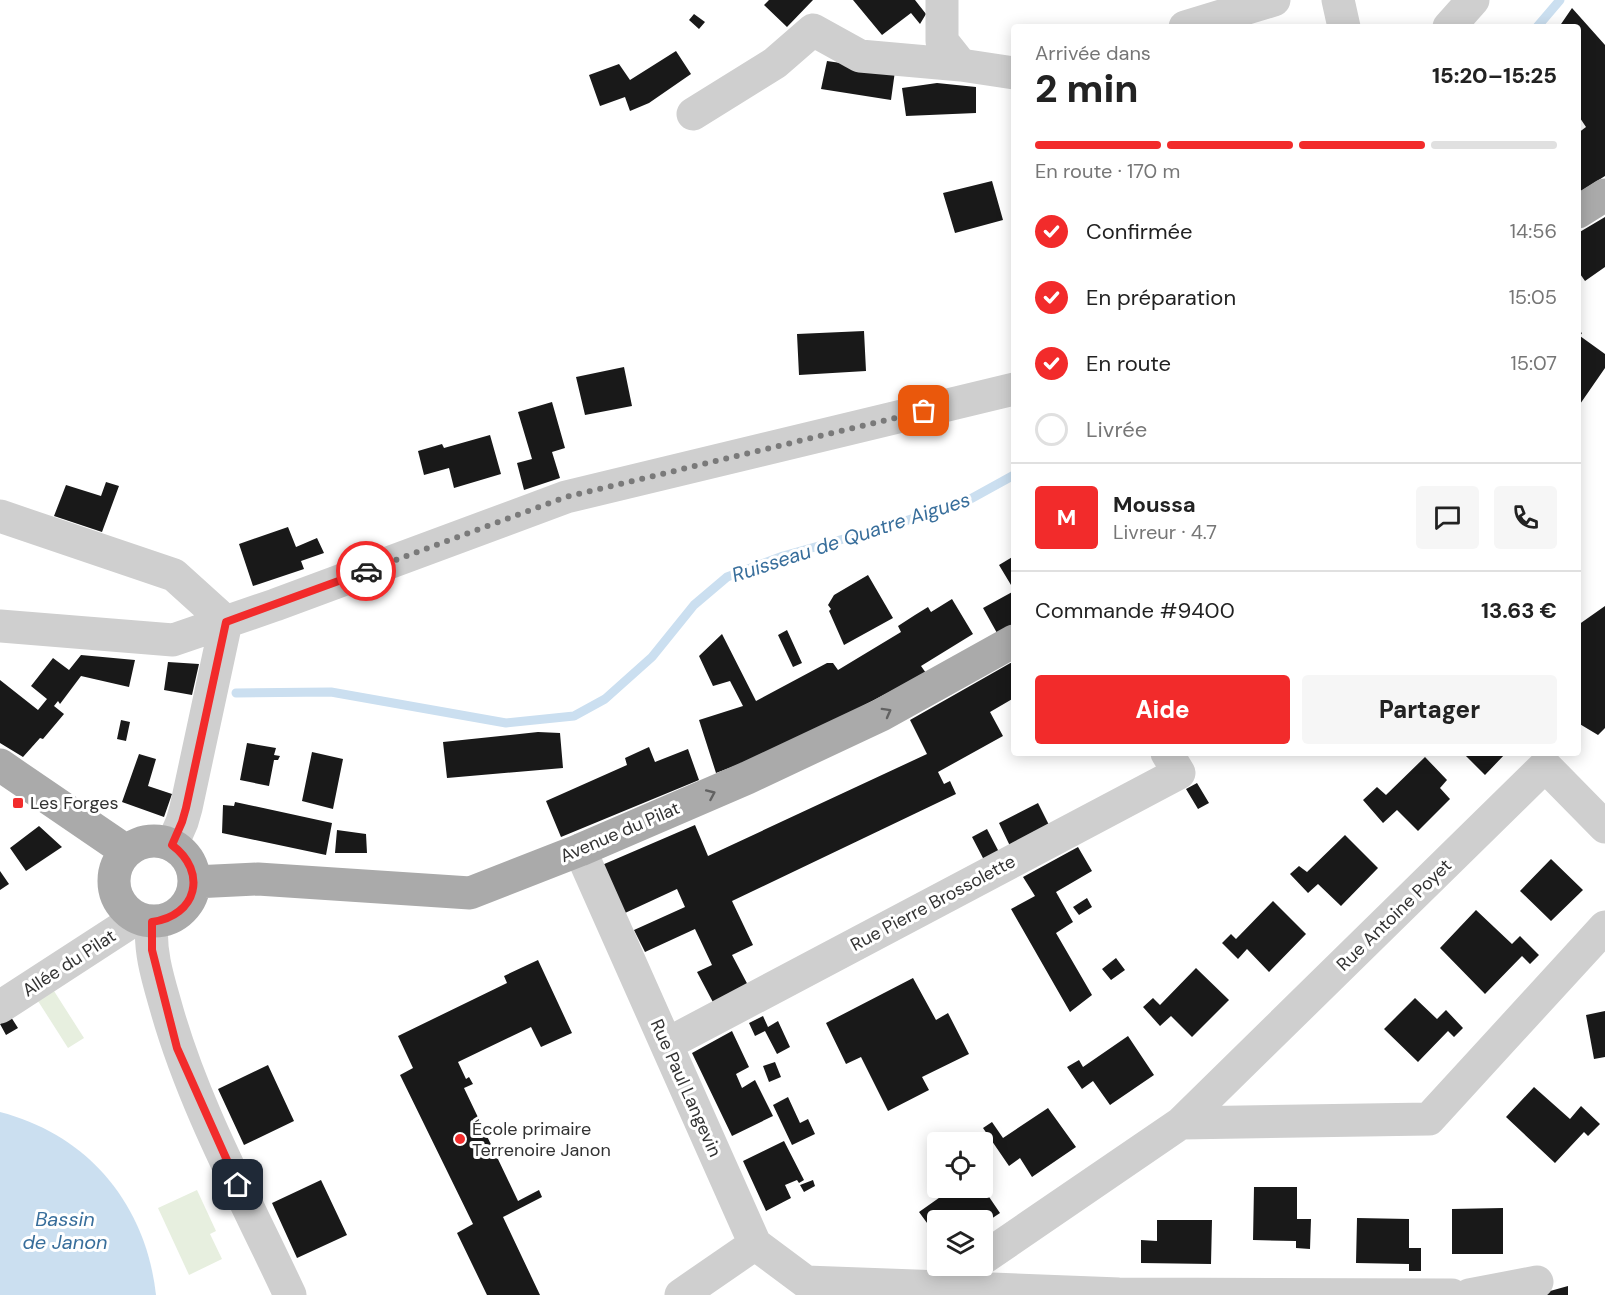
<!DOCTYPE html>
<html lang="fr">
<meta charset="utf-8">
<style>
body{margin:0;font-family:"DM Sans",sans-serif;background:#f6f6f6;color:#222;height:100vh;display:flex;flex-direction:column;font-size:22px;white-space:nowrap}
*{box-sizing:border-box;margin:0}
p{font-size:20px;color:#767676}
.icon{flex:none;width:33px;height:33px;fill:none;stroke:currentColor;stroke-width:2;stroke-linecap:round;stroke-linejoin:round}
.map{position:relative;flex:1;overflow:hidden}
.panel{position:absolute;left:1011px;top:24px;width:570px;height:732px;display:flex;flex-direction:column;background:#fff;border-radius:6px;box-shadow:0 3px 15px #0003}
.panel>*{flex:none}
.tools{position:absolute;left:927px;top:1132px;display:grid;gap:12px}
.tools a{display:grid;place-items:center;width:66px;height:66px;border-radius:6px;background:#fff;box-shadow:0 3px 15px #0003;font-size:30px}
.pin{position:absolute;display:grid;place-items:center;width:51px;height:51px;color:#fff;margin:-26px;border-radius:12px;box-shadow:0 3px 9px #0006}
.courier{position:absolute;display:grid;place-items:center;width:60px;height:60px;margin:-30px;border:4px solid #f22b2b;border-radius:50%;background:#fff;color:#222;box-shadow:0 2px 8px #0007}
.headline em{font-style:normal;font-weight:800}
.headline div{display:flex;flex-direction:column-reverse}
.headline{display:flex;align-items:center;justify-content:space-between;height:102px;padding:0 24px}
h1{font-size:39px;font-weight:800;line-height:45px}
.bar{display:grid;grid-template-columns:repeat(4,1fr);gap:9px 6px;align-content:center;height:72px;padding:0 24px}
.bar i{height:8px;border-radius:4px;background:#e0e0e0}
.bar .current{background:#f22b2b}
.bar p{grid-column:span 4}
.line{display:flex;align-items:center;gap:15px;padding:0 24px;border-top:2px solid #e0e0e0}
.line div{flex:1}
.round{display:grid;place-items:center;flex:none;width:63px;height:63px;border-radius:6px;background:#f6f6f6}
ol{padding:0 24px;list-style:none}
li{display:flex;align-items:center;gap:18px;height:66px}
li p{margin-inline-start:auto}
li .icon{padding:6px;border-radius:50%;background:#f22b2b;color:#fff;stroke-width:4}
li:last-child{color:#767676}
li i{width:33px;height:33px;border:3px solid #e0e0e0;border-radius:50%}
.action{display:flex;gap:12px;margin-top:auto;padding:12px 24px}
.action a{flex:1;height:69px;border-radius:6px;background:#f22b2b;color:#fff;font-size:24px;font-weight:800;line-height:69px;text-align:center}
.action a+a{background:#f6f6f6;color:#222}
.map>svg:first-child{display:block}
</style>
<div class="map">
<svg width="1605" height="1295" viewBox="0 0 1605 1295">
<rect width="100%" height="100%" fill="#fff"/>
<path fill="#e7efdf" d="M54,991L84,1038L68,1048L38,1001Z
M197,1190L216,1231L210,1234L222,1259L189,1275L158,1208Z"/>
<path fill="#cbdff0" d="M0,1112C89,1135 146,1205 156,1295H0Z"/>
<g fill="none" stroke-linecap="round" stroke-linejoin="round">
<path stroke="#cbdff0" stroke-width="9" d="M1537,27L1560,0
M236,693L331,692L506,723L574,716L605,699L652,657L694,605L727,577L783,556L886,527L965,502L1014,475"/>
</g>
<path fill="#191919" d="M769,0H813L787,27L764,5Z
M853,0H915L926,14L920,24L911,13L882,35Z
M1572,8L1605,45V176L1578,193V133L1586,127L1578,115V27H1559Z
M694,14L705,22L699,29L689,20Z
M676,51L691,74L649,103L630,111L625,97L600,106L589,75L619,64L630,80Z
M827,61L895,71L891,100L821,89Z
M937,83L976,87V113L906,116L902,88Z
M992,181L1003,220L955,233L943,193Z
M1605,217V267L1585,281L1578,271V233Z
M1578,330L1582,333L1580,336L1605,354V368L1578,407Z
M864,331L866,371L799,375L797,334Z
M624,367L632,406L585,415L576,377Z
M552,402L565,448L552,452L560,478L524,490L517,463L532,459L518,412Z
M490,435L501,474L454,488L449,468L424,475L418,451L442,444L444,448Z
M106,482L119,486L102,532L54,516L66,485L101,496Z
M288,527L296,547L317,538L324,553L301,561L304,569L253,586L239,544Z
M1014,556V590L999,565Z
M868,575L893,618L844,645L829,611L831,609L828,605L834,595Z
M1014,591V624L997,633L983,608Z
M952,599L973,634L921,666L926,673L780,749L716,773L699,720L743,706L730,681L713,686L699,656L722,634L756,701L827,663H833L838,670L901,632L898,626L915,615L928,607L931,612Z
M1605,606V728L1598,735L1578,723V625Z
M787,630L802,663L793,667L778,635Z
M81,655L135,660L129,687L81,676L60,704L58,701L54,706L64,714L43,739L40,738L23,757L0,743V680L38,710L47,699L31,686L53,658L69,670Z
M1014,661V698L990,712L1003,736L938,772L944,784L950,781L956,794L732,901L753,945L732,955L750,989L715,1006L697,972L712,965L695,929L645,952L634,930L685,907L677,889L625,913L602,865L695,825L708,856L927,754L910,720Z
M168,662L199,664L192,695L164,690Z
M121,720L130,722L126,741L117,739Z
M538,732L560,733L563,768L447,778L443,742Z
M247,743L276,748L274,755L280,756L278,760H274L269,786L240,780Z
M649,747L655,762L688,749L699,780L561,837L546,801L627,765L625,758Z
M312,752L343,759L333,809L302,801Z
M1463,753H1506L1485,775Z
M139,754L156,759L148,786L172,794L164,817L122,802Z
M1425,757L1447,780L1440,788L1450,799L1418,831L1397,810L1383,823L1363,800L1377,787L1386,795Z
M1197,783L1209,803L1198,809L1186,789Z
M235,802L332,823L326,855L222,833L223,805L234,806Z
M1038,803L1049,825L1010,846L999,823Z
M39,826L62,847L26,871L10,848Z
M987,829L999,852L984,860L972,837Z
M337,830L366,834L367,853H335Z
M1345,835L1378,868L1341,906L1318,884L1308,893L1290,874L1299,866L1307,872Z
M1078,847L1092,871L1056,892L1073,922L1056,933L1092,995L1070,1012L1011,909L1035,896L1023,877Z
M1551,859L1583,890L1551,921L1520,891Z
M0,871L9,884L0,890Z
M1087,898L1092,907L1079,915L1073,907Z
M1273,901L1306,934L1269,972L1247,949L1238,959L1222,943L1231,934L1236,939Z
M1476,910L1512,944L1520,936L1539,955L1530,964L1522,956L1485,994L1440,948Z
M1116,958L1125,970L1111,980L1102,969Z
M538,960L572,1033L541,1047L531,1027L458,1062L466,1079L469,1077L473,1084L464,1088L518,1201L539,1190L542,1197L503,1217L540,1295H487L457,1233L473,1224L400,1075L413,1068L398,1036L507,983L504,976Z
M1196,968L1229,1000L1192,1037L1171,1016L1160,1026L1143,1007L1153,998L1160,1005Z
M913,978L936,1020L948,1013L969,1054L922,1077L929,1090L888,1111L861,1057L846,1064L826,1023Z
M1415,998L1437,1019L1446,1010L1463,1028L1454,1037L1448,1031L1418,1062L1384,1029Z
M1605,1011V1057L1594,1059L1586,1015Z
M763,1016L768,1027L778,1021L790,1047L777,1054L765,1031L755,1036L749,1023Z
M11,1017L18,1028L6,1035L0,1024Z
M732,1031L749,1067L736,1074L742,1088L755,1080L773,1116L732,1136L692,1053Z
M1128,1036L1154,1075L1110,1105L1093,1081L1082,1089L1067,1067L1079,1060L1083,1067Z
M775,1062L781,1077L769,1082L763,1066Z
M268,1065L294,1121L244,1145L218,1089Z
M1534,1087L1570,1119L1581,1106L1600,1124L1588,1136L1584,1132L1555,1163L1506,1117Z
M788,1097L800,1123L808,1119L815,1134L792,1145L773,1105Z
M1048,1108L1076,1147L1032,1177L1020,1158L1009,1166L983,1128L992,1122L1003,1138Z
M784,1141L804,1180L799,1183L797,1180L785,1185L791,1198L766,1211L743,1161Z
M321,1180L347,1235L297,1258L272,1203Z
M813,1180L815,1186L804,1192L800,1185Z
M1254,1187H1297V1219H1311L1310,1249L1296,1248V1241L1253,1240Z
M953,1188H983L1000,1213L982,1225V1221H938V1238L919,1212Z
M1503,1208V1254H1452V1209Z
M1357,1218L1409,1219V1248H1421V1271H1409V1264L1356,1263Z
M1157,1220H1212L1211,1264L1141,1263V1240L1157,1241Z
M1568,1286V1295H1543V1293Z"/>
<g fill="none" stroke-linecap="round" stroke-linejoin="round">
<path stroke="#cfcfcf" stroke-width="33" d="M942,0V41L961,65L1014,73
M1338,0L1344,27
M1185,27L1274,0
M1449,27L1473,0
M693,114L775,63L813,30L860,56L961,65
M0,516L174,575L226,622
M0,626L173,640L275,605L566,497L1014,389
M172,845L182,822L186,808L226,622
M580,850L755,1244L681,1295
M152,922C149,951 158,979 166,1007C194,1107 246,1200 290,1295
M0,1007L137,918
M667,1044L1179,773L1167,753
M1181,1123L1429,1119L1605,927
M755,1244L806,1282L942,1287L959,1275
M982,1259L1181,1123L1545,766L1605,827
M942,1287L1119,1294L1452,1295
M1469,1295L1537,1282"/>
<path stroke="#aaa" stroke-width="33" d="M1578,212L1605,195
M0,765L126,851
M114 881a40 40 0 1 1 80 0a40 40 0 1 1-80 0Z
M194,882L258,879L470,893L580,850L747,778L881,715L1014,641"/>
</g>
<defs><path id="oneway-chevron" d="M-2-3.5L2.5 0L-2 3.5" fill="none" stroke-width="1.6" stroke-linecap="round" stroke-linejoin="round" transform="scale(1.5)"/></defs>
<g stroke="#626262">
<use href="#oneway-chevron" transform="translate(887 712) rotate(-29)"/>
<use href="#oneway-chevron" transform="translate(711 794) rotate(-24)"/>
</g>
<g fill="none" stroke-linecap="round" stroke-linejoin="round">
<path stroke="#7a7a7a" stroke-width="6" stroke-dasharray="0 10.8" d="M366,571L566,497L924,411"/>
<path stroke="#f22b2b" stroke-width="8" d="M238,1185L177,1048L152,950V922C197,916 208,872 172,845L182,822L186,808L226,622L366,571"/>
</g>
<g fill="#f22b2b" stroke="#fff" stroke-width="2">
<rect x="12" y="797" width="12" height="12" rx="3"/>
<circle cx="460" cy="1139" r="6"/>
</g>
<g text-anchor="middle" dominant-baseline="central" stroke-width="6" stroke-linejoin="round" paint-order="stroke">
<g font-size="18" fill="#323232" stroke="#fff" text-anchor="start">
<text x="30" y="803">Les Forges</text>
<text x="472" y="1129">École primaire<tspan x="472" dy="21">Terrenoire Janon</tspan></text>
</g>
<g font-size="18" fill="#323232" stroke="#fff">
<text transform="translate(620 832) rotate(-23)">Avenue du Pilat</text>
<text transform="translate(933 903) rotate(-28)">Rue Pierre Brossolette</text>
<text transform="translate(1394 915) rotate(-44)">Rue Antoine Poyet</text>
<text transform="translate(69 963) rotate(-33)">Allée du Pilat</text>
<text transform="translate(686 1088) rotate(66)">Rue Paul Langevin</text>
</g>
<g font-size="20" font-style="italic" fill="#386e9b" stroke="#fff">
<text transform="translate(851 537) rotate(-18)">Ruisseau de Quatre Aigues</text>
<text x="65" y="1219">Bassin<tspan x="65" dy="23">de Janon</tspan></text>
</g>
</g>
</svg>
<div class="tools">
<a><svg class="icon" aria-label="locate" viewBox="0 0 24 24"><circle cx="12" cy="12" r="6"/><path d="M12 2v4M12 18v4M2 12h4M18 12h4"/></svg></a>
<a><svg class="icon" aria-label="layers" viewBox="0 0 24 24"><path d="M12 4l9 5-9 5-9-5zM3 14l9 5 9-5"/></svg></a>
</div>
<div class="pin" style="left:924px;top:411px;background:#ea580c"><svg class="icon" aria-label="bag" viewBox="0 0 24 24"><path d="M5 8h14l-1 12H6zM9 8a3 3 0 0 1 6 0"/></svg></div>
<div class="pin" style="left:238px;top:1185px;background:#1f2937"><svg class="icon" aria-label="home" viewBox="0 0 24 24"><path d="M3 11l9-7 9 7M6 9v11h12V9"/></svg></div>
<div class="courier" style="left:366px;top:571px"><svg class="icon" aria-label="car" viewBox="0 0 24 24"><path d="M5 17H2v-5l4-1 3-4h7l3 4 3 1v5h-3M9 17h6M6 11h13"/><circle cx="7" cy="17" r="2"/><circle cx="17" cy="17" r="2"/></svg></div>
<section class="panel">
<div class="headline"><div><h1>2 min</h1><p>Arrivée dans</p></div><em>15:20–15:25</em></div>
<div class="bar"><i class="current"></i><i class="current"></i><i class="current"></i><i></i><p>En route · 170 m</p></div>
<ol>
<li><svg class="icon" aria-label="check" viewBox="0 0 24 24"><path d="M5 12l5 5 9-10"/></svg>Confirmée<p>14:56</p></li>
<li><svg class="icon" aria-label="check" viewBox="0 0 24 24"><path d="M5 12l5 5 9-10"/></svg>En préparation<p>15:05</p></li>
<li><svg class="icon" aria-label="check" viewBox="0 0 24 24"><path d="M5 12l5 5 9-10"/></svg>En route<p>15:07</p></li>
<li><i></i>Livrée</li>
</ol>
<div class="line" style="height:108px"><b class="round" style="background:#f22b2b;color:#fff">M</b><div><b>Moussa</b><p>Livreur · 4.7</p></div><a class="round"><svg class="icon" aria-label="chat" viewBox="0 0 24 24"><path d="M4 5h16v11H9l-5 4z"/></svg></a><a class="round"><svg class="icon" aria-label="phone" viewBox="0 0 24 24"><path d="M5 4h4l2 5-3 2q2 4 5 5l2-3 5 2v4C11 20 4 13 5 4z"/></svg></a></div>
<div class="line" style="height:78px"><div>Commande #9400</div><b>13.63 €</b></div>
<div class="action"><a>Aide</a><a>Partager</a></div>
</section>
</div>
